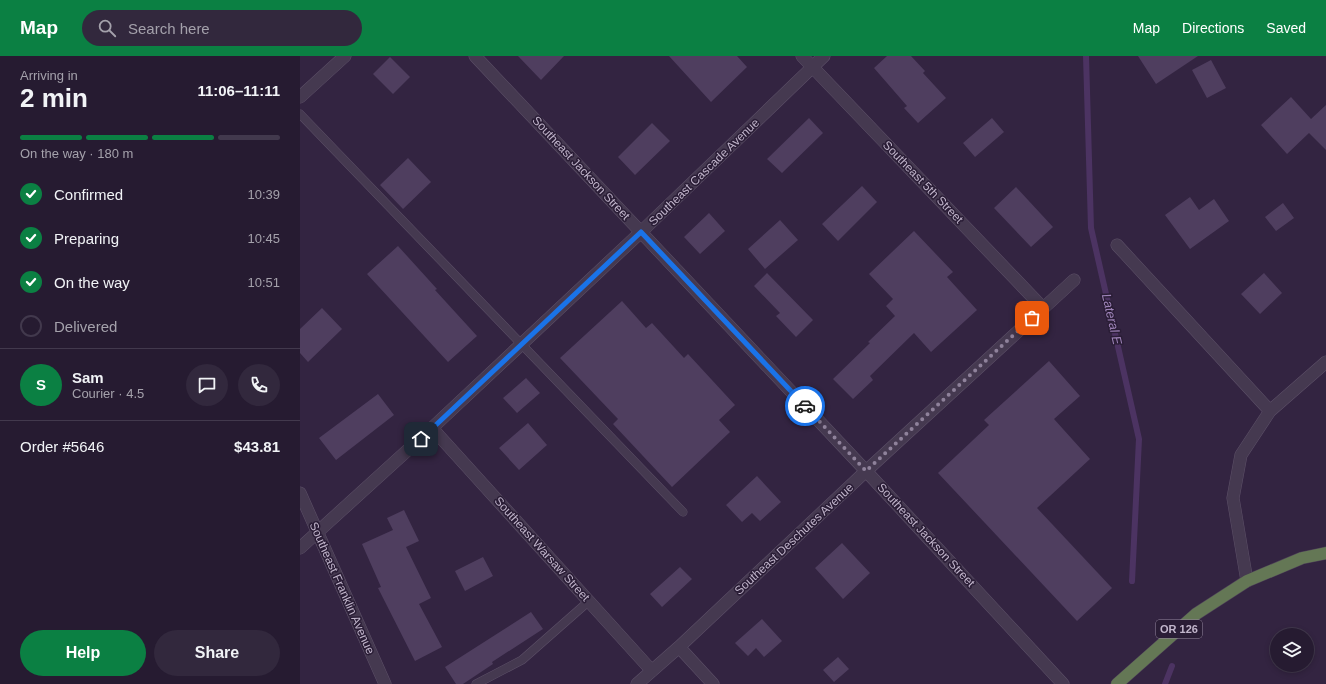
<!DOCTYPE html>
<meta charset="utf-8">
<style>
body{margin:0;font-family:Arial,sans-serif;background:#32283d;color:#f1f3f6;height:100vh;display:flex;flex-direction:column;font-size:15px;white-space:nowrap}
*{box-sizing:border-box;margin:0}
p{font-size:13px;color:#a4a1ab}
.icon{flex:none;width:22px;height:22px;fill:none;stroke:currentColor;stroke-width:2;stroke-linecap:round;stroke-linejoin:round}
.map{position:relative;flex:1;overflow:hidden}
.details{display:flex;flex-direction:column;background:#261b31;width:300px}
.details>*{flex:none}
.buttons{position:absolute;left:970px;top:572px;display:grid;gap:8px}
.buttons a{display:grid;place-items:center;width:44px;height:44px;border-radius:50%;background:#261b31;box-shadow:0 2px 6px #0003,0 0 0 1px #42394d;font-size:20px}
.pin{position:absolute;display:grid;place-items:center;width:34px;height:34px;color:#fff;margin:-17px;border-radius:8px;box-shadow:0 2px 6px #0006}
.courier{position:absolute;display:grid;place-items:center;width:40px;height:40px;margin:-20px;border:3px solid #1a73e8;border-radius:50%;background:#fff;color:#222;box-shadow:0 1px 5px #0007}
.summary em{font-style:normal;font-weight:800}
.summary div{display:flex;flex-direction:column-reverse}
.summary{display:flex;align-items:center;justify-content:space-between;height:68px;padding:0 20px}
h1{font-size:26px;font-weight:800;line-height:30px}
.bar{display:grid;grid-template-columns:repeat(4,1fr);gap:6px 4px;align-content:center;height:48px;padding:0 20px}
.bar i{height:5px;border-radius:3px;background:#42394d}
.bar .current{background:#0b8043}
.bar p{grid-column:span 4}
.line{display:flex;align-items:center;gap:10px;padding:0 20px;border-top:1px solid #42394d}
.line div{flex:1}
.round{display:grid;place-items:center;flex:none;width:42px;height:42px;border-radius:21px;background:#32283d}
ol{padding:0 20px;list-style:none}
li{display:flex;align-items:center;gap:12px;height:44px}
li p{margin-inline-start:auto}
li .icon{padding:4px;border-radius:50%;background:#0b8043;color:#fff;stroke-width:4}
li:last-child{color:#a4a1ab}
li i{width:22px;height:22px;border:2px solid #42394d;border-radius:50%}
.primary-button{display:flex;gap:8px;margin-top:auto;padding:8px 20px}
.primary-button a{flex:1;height:46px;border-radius:24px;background:#0b8043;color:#fff;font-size:16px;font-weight:800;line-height:46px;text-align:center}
.primary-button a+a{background:#32283d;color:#f1f3f6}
header{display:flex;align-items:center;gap:24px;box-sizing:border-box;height:56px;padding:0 20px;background:#0b8043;color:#fff}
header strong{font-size:19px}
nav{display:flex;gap:22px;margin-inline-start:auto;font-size:14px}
.search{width:280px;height:36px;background:#32283d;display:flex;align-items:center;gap:10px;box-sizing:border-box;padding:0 14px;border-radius:22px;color:#a4a1ab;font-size:15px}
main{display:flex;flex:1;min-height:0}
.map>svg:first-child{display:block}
</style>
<header>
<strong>Map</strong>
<div class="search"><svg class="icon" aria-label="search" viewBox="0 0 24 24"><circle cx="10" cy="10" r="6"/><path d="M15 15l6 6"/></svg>Search here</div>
<nav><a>Map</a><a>Directions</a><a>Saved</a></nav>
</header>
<main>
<section class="details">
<div class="summary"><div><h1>2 min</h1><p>Arriving in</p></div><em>11:06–11:11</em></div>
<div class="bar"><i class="current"></i><i class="current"></i><i class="current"></i><i></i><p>On the way · 180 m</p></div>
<ol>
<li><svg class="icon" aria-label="check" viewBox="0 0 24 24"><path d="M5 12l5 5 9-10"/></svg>Confirmed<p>10:39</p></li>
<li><svg class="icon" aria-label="check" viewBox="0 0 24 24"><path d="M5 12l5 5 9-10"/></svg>Preparing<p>10:45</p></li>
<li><svg class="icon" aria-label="check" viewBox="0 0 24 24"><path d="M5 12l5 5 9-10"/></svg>On the way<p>10:51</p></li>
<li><i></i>Delivered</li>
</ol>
<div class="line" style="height:72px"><b class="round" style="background:#0b8043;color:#fff">S</b><div><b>Sam</b><p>Courier · 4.5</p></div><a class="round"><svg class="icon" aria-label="chat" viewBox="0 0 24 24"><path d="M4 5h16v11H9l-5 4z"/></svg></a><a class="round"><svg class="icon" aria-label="phone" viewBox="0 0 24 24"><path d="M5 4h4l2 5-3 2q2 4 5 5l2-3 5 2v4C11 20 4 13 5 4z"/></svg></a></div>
<div class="line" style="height:52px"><div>Order #5646</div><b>$43.81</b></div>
<div class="primary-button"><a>Help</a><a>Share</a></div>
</section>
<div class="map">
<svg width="1026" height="628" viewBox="0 0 1026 628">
<rect width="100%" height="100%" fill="#332441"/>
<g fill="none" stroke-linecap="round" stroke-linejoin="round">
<path stroke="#4c3362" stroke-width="6" d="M786,0L791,172L839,383L832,525
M865,628L872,610"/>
</g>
<path fill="#4f3e5f" d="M218,0H264L241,24Z
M369,0H437L447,11L411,46Z
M587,0H611L625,15L623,17L646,42L618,67L604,52L607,50L574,12Z
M838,0H898L856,28Z
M90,1L110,21L93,38L73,18Z
M911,4L926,32L907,42L892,14Z
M991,41L1011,63L1026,49V94L1009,77L987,98L961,69Z
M509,62L523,77L482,117L467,103Z
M692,62L704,76L675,101L663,87Z
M352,67L370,85L335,119L318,101Z
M108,102L131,126L103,153L80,129Z
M562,130L577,146L538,185L522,168Z
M716,131L753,171L731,191L694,152Z
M890,141L899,154L914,143L929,165L890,193L865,159Z
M983,147L994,162L976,175L965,161Z
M409,157L425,175L400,198L384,181Z
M480,164L498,184L465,213L448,193Z
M614,175L653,216L647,221L677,254L631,296L614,277L570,320L573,324L553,343L533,323L570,287L568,286L595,260L586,250L593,243L569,218Z
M98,190L137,233L135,234L177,280L148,306L67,218Z
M467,217L513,264L496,281L476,260L480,257L454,230Z
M964,217L982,237L960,258L941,238Z
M322,245L346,272L352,267L384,302L388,298L435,349L419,364L430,376L372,431L313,368L318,363L260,302Z
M22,252L42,273L8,306L0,297V273Z
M749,305L780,340L754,363L790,403L737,452L812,532L777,565L638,417L689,369L684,364Z
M226,322L240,337L217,357L203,342Z
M78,338L94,359L36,404L19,382Z
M228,367L247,389L219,414L199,392Z
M457,420L481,446L460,465L452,457L442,466L426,449Z
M104,454L119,485L106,491L131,542L119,548L142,591L115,605L78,532L81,531L62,488L93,474L87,462Z
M542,487L570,517L543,543L515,512Z
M183,501L193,520L165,535L155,515Z
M380,511L392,523L362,551L350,538Z
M231,556L243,573L192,606L193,608L163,628H156L145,611Z
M462,563L482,585L464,601L456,592L448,600L435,587Z
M538,601L549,613L534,626L523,614Z"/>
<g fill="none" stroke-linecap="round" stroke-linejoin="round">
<defs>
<path id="lane" d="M0,58L383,456
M176,628L222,604L289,545"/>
<path id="street" d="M175,0L566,415L763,628
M502,0L743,252
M0,41L45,0
M817,189L970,355
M132,372L352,615
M0,437L85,628
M0,492L132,372L341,176L524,0
M947,525L933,442L941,399L970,355L1026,306
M379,591L413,628
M337,628L379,591L566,415L774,224"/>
<path id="highway" d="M817,628L896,558L947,525L1002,502L1026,497"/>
</defs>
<use href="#lane" stroke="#5d5068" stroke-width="9"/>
<use href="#street" stroke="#5d5068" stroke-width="13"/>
<use href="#highway" stroke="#4d4058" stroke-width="13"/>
<use href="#lane" stroke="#453950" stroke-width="8"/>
<use href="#street" stroke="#453950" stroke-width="12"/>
<use href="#highway" stroke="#647755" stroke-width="12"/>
</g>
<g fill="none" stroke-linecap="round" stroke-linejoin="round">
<path stroke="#8f829b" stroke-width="4" stroke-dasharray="0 7.2" d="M505,350L566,415L732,262"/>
<path stroke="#1a73e8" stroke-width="5" d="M121,383L341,176L505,350"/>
</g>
<g text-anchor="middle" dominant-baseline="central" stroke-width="3" stroke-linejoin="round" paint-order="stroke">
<rect fill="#2a1d36" stroke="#94879e" stroke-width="1" x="856" y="564" width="46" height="18" rx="3"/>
<g font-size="11" font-weight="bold" fill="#c1b5cb">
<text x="879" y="573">OR 126</text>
</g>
<g font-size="12" fill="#c1b5cb" stroke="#2a1d36">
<text transform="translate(281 112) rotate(47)">Southeast Jackson Street</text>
<text transform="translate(404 116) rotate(-44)">Southeast Cascade Avenue</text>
<text transform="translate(623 126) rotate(46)">Southeast 5th Street</text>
<text transform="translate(626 479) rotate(47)">Southeast Jackson Street</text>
<text transform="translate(494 483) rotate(-43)">Southeast Deschutes Avenue</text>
<text transform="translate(242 493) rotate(48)">Southeast Warsaw Street</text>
<text transform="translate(42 532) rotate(66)">Southeast Franklin Avenue</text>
</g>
<g font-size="13" font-style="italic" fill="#9e83b8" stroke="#2a1d36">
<text transform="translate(812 263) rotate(77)">Lateral E</text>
</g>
</g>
</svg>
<div class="buttons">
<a><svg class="icon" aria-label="layers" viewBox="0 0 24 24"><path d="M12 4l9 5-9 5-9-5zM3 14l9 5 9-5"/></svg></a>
</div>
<div class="pin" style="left:732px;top:262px;background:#ea580c"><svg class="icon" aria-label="bag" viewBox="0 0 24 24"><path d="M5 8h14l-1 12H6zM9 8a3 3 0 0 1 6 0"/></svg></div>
<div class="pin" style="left:121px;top:383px;background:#1f2937"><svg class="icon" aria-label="home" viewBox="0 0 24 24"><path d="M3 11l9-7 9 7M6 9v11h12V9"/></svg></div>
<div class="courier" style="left:505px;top:350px"><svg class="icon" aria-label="car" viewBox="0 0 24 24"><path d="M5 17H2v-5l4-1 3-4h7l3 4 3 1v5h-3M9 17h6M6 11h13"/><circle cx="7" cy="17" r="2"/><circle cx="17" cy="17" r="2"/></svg></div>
</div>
</main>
